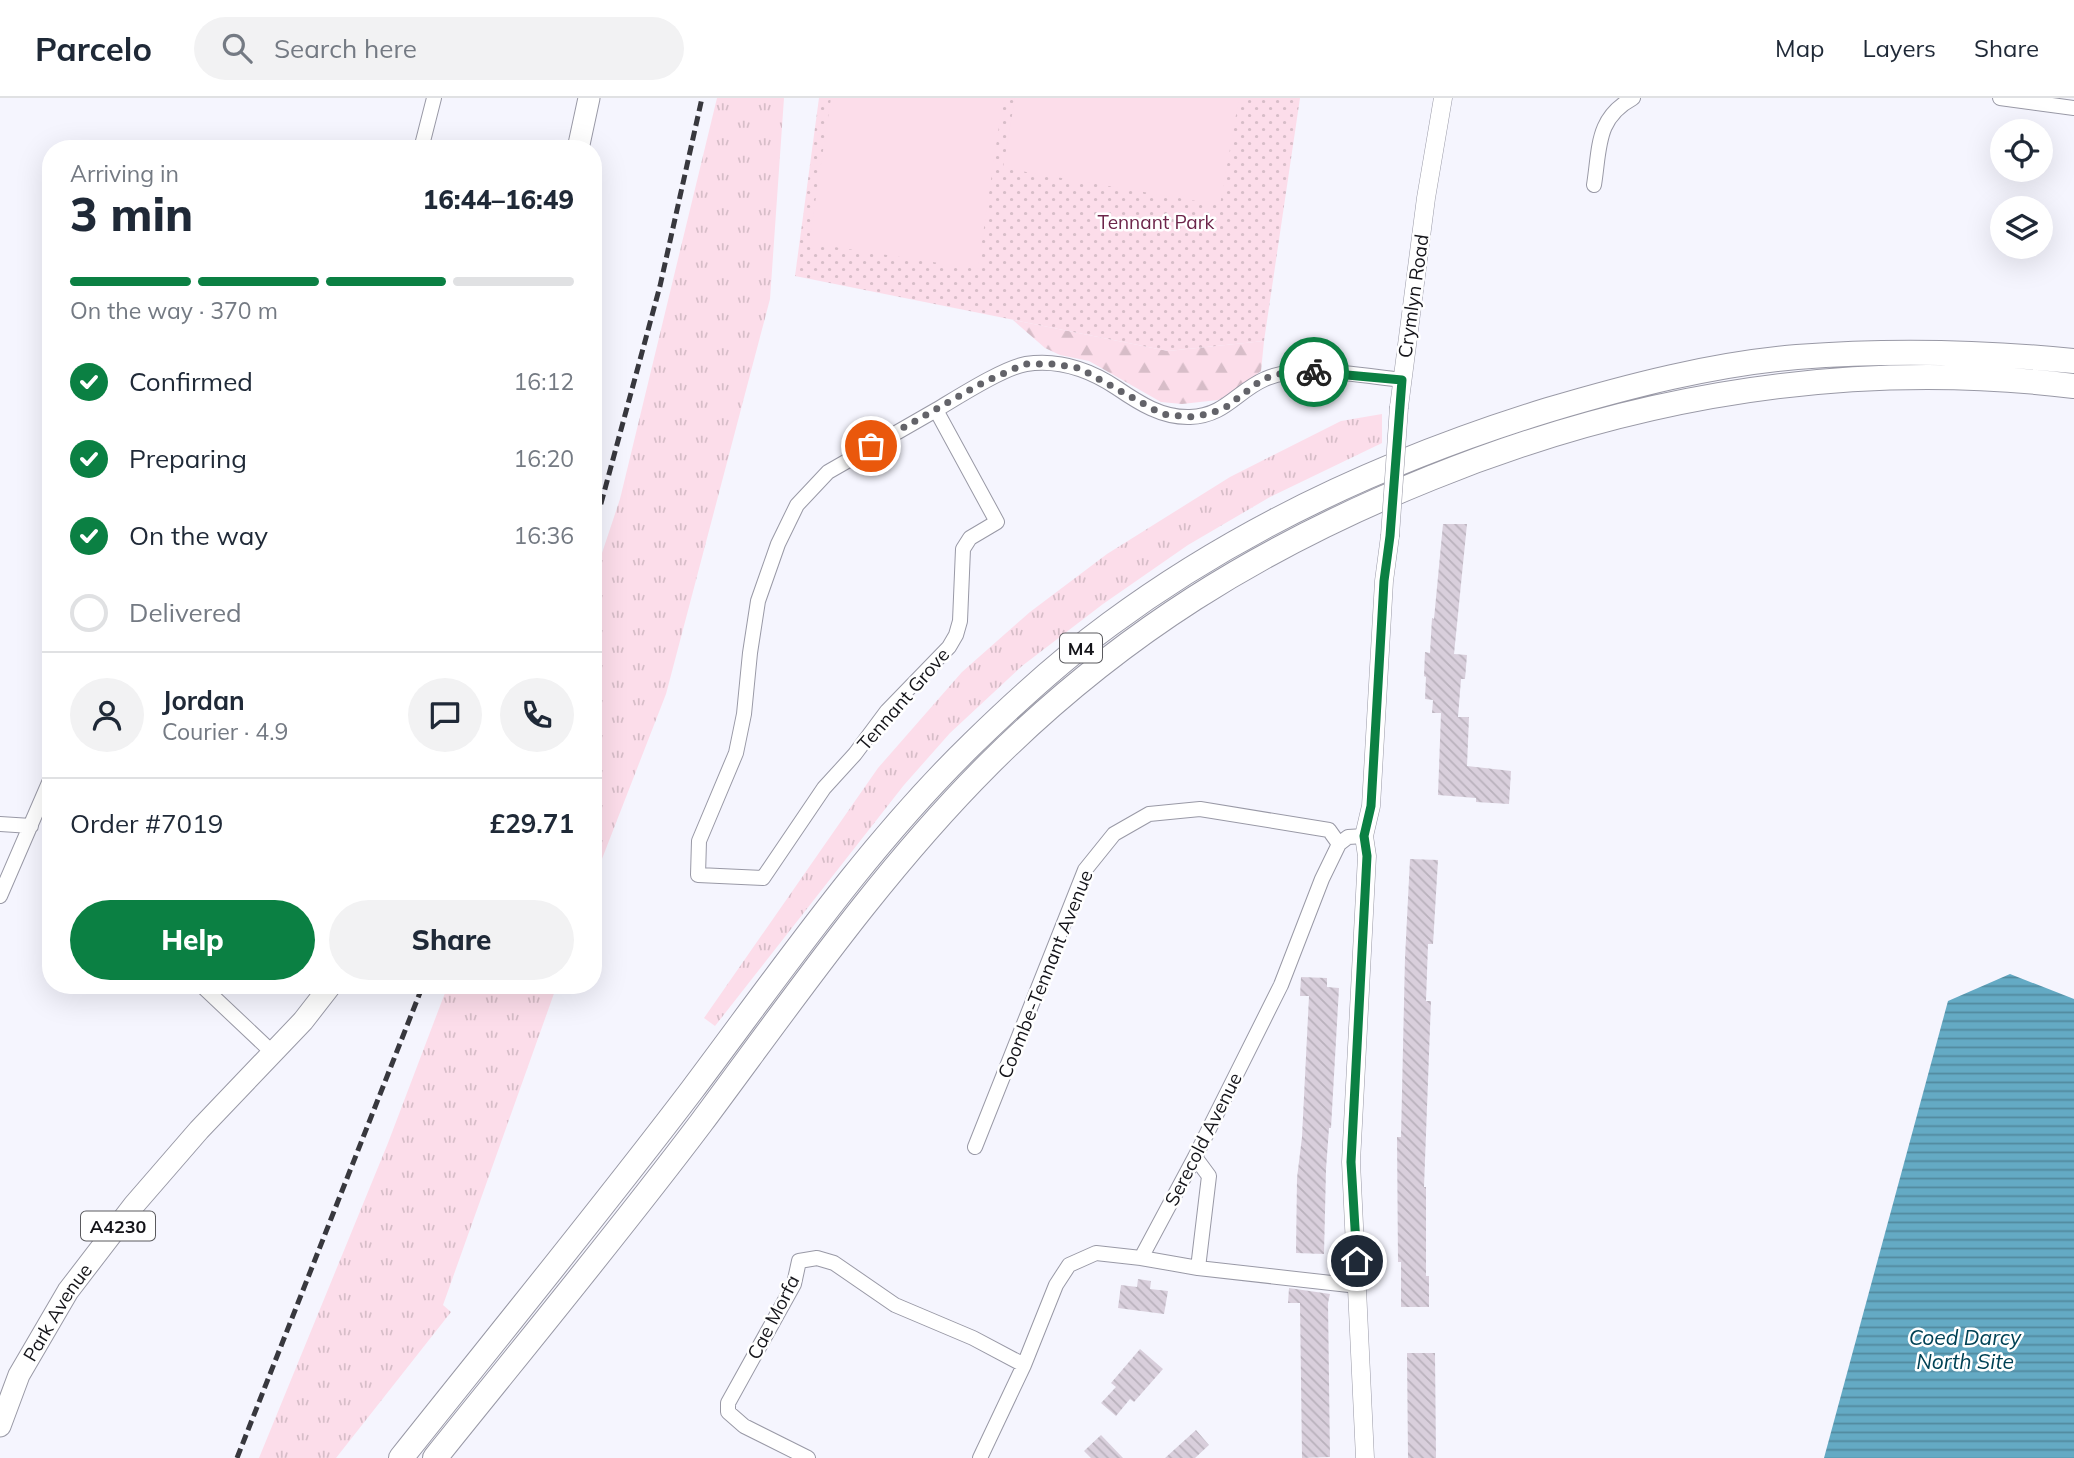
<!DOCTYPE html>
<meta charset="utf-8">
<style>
body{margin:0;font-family:Mulish,sans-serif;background:#f2f2f3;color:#1f2937;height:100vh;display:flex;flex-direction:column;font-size:26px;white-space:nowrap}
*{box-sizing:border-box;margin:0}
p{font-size:23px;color:#747a83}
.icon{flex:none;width:38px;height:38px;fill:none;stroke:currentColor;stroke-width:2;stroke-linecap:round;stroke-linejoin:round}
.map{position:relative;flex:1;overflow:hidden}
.panel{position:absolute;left:42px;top:42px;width:560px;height:854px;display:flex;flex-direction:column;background:#fff;border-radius:28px;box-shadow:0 7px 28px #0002}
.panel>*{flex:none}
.fabs{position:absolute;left:1990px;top:21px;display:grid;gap:14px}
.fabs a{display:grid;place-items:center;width:63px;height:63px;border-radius:50%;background:#fff;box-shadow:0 7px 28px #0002;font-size:35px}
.pin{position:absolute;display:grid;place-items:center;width:60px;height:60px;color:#fff;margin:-30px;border:4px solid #fff;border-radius:50%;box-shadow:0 2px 7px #0007}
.courier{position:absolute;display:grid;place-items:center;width:70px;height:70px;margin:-35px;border:5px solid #0b8043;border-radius:50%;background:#fff;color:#222;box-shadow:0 2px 9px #0007}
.head em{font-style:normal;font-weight:800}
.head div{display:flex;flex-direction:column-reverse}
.head{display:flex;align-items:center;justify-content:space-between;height:119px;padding:0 28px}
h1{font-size:46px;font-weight:800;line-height:52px}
.bar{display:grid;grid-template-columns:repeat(4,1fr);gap:10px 7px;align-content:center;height:84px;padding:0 28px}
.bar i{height:9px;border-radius:5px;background:#e0e1e3}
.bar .current{background:#0b8043}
.bar p{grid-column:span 4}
.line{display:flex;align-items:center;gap:18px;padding:0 28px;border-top:2px solid #e0e1e3}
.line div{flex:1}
.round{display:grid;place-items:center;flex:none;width:74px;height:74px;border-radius:37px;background:#f2f2f3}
ol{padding:0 28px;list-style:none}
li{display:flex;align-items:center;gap:21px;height:77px}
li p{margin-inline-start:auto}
li .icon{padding:7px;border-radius:50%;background:#0b8043;color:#fff;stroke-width:4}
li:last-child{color:#747a83}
li i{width:38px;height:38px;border:4px solid #e0e1e3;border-radius:50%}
.action{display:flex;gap:14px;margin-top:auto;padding:14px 28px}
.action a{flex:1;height:80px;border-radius:42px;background:#0b8043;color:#fff;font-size:28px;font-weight:800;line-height:80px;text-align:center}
.action a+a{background:#f2f2f3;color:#1f2937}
header{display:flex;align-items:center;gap:42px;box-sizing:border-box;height:98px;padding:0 35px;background:#fff;border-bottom:2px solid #e0e1e3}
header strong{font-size:33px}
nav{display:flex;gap:38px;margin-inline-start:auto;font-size:24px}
.search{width:490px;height:63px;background:#f2f2f3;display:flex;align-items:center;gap:18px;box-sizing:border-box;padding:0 24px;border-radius:38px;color:#747a83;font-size:26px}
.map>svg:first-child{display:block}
</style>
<header>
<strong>Parcelo</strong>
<div class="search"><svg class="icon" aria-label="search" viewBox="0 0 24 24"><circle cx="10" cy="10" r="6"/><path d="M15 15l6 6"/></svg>Search here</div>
<nav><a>Map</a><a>Layers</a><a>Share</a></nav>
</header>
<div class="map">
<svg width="2074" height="1360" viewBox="0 0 2074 1360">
<defs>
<pattern id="grass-tufts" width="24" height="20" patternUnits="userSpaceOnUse" patternTransform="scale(1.75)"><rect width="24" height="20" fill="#fcddea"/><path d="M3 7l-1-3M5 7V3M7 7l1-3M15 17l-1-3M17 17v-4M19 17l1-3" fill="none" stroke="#d7bdc8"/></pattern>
<pattern id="forest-firs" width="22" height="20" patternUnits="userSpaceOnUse" patternTransform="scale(1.75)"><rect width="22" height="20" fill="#fcddea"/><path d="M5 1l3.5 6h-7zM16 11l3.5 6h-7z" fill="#d7bdc8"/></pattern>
<pattern id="park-dots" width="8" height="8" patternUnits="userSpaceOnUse" patternTransform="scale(1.75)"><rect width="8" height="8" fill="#fcddea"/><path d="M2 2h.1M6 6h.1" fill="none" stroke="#d7bdc8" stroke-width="1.8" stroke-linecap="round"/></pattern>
<pattern id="water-rules" width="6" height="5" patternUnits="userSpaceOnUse" patternTransform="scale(1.75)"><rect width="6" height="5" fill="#64aac4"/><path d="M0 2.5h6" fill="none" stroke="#51899e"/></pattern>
<pattern id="building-back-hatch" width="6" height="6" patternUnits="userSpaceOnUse" patternTransform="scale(1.75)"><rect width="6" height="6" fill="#d9cfdc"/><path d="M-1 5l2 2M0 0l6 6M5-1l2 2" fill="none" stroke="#b9b1bc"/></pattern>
</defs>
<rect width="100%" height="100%" fill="#f5f5fe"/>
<path fill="url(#grass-tufts)" d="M717,0H784L770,201L666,596L593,784V482L620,401Z
M1382,316V345L1270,399L1188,447L1103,506L1022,568L950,635L904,687L715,928L704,920L878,670L962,574L1030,514L1107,456L1230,379L1341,323Z
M448,887H557L443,1207L451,1214L336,1360H259L388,1045Z"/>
<path fill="url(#forest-firs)" d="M1013,222L1168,253L1264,243L1261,273L1236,293L1218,302L1182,306L1161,304L1089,263L1060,257L1045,250Z"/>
<path fill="url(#park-dots)" d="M819,0H1300L1264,243L1168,253L795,178Z"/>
<path fill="#fcddea" d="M831,0H1003L978,171L809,145Z
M1015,0H1239L1220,107L1003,70Z"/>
<path fill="url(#water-rules)" d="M2010,876L2074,901V1360H1824L1948,903Z"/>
<path fill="url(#building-back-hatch)" d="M1443,426H1467L1454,556L1467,557L1465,581H1461L1458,619H1469L1467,668L1511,673L1509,706L1476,704V700L1438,697L1441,615H1432L1433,602L1425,601L1426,579L1424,578L1425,554L1430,555L1432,520L1434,521Z
M1410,761L1438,762L1433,846H1428L1426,903H1431L1424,1089H1426V1178H1429V1209H1401V1164H1398L1397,1039H1401L1405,860Z
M1301,879L1327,880V889L1339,890L1331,1030H1329L1326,1071L1324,1156L1296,1155L1297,1080L1302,1039L1309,898H1300Z
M1138,1181L1151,1183L1150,1191L1168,1193L1164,1216L1118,1210L1121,1187L1137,1189Z
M1289,1190L1330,1196L1328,1205L1330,1359L1302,1360L1300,1205H1288Z
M1140,1251L1163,1271L1134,1304L1130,1301L1116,1318L1101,1305L1116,1289L1111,1285Z
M1407,1255H1435L1436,1360H1408Z
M1196,1332L1209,1347L1195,1360H1165Z
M1101,1337L1123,1360H1091L1084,1353Z"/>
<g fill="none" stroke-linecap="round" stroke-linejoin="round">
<defs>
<path id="minor" d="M2000,0L2074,10
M421,51L434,0
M1594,87C1600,49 1596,20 1633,0
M936,312L997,424L970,440L963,451L960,523L956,537L949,549L887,613L855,656L824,690L763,780L698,777L699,743L736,655L744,616L750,555L758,503L778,446L797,407L828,374Z
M936,312C958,299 1003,270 1026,266C1059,261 1090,272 1117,290C1139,305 1162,320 1190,319C1225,318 1237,293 1265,281C1300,265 1363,278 1402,282
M0,726L31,728
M0,798L51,680
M201,887L273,955
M975,1049L1085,772L1114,736L1149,716L1200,711L1329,732L1339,746
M1195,1059L1209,1078L1198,1170
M1358,1188L1198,1170L1141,1160L1195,1059L1281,887L1322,781L1339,746L1348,739L1364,738
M808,1360L744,1328L728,1314V1305L794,1186L799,1163L817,1160L834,1165L895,1207L973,1240L1024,1267
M980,1360L1024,1267L1056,1187L1069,1167L1096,1155L1141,1160"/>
<path id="tertiary" d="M1399,309L1426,100L1443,0
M1365,1360L1351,1064L1367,758L1364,738L1371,708L1384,483L1390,438"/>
<g id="primary">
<path d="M578,51L589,0"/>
<path id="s1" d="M0,1328L19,1277L68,1193L134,1107L199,1032L303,923L331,887"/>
</g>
<path id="motorway" d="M401,1360C498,1238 597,1117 692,992C780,875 867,748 973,645C1016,603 1061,562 1110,526C1241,429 1392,360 1548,312C1629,288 1713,266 1797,259C1889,252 1983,254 2074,263
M435,1360C524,1249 615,1139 701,1025C792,903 880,775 988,667C1119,536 1260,449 1431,380C1636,297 1853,261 2074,288"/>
</defs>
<use href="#minor" stroke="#9999a6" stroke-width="16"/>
<use href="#tertiary" stroke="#9999a6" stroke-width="19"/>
<use href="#primary" stroke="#9999a6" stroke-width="23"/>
<use href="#motorway" stroke="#9999a6" stroke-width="26"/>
<use href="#minor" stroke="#fff" stroke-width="14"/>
<use href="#tertiary" stroke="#fff" stroke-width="18"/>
<use href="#primary" stroke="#fff" stroke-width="21"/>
<use href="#motorway" stroke="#fff" stroke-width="24"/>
<path stroke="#38383e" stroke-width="5" stroke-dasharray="10 5" stroke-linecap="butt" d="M593,435L660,188L702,0
M237,1360L423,887"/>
<defs>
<path id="tertiary-bridge" d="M1390,438L1399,309"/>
</defs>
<use href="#tertiary-bridge" stroke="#9999a6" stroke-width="19" stroke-linecap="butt"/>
<use href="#tertiary-bridge" stroke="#fff" stroke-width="18"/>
</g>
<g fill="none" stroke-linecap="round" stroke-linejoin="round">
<path stroke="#636369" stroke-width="7" stroke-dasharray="0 12.6" d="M871,348L984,284L1025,266H1053L1079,270L1162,316L1189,319L1209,316L1226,309L1263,281L1283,275L1314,274"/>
<path stroke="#0b8043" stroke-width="9" d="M1314,274L1402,282L1390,438L1384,483L1371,708L1364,738L1367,758L1351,1064L1357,1163"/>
</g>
<g text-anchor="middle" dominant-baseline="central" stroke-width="5" stroke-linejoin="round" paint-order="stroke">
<g fill="#fff" stroke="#5a5a5e" stroke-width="2">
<rect x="1060" y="535.5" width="42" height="29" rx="5"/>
<rect x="81" y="1113.5" width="74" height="29" rx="5"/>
</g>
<g font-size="18" font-weight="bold" fill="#141419">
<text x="1081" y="550">M4</text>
<text x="118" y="1128">A4230</text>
</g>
<g font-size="19" fill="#6d254a" stroke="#fff">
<text x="1156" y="124">Tennant Park</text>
</g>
<g font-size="19" fill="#141419" stroke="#fff">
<text transform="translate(1413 198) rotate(-82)">Crymlyn Road</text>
<text transform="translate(903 601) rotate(-49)">Tennant Grove</text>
<text transform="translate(1045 876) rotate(-68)">Coombe-Tennant Avenue</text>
<text transform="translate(1203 1041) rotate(-63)">Serecold Avenue</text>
<text stroke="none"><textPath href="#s1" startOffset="128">Park Avenue</textPath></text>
<text transform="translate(773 1219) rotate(-63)">Cae Morfa</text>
</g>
<g font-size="21" font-style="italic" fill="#004255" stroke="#fff">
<text x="1965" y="1239">Coed Darcy<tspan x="1965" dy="24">North Site</tspan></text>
</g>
</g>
</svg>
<div class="fabs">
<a><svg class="icon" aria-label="locate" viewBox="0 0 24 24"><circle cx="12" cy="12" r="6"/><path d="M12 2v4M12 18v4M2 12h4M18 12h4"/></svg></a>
<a><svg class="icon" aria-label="layers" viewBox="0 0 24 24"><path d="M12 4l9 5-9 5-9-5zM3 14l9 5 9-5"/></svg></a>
</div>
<div class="pin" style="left:871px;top:348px;background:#ea580c"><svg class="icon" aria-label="bag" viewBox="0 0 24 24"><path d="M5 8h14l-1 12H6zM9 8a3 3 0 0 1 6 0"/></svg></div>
<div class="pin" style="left:1357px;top:1163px;background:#1f2937"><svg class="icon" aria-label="home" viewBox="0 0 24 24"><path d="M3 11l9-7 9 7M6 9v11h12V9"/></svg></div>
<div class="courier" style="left:1314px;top:274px"><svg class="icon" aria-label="bike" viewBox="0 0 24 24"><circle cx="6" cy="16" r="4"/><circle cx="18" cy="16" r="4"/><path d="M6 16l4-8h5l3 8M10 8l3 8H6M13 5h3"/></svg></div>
<section class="panel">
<div class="head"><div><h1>3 min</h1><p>Arriving in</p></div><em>16:44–16:49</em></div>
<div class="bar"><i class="current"></i><i class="current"></i><i class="current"></i><i></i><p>On the way · 370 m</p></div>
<ol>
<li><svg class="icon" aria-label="check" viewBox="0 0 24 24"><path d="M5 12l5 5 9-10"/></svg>Confirmed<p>16:12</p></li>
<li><svg class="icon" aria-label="check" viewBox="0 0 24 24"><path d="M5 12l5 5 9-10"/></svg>Preparing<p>16:20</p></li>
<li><svg class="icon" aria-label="check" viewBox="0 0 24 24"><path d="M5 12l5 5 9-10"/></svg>On the way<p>16:36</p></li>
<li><i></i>Delivered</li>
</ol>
<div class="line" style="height:126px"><a class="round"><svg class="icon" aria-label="person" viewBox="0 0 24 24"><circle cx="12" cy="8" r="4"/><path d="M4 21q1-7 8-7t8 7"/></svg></a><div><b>Jordan</b><p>Courier · 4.9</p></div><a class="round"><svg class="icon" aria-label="chat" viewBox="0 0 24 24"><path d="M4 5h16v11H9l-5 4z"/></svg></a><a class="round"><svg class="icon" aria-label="phone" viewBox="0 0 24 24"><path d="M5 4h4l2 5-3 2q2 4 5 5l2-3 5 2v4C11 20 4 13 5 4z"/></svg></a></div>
<div class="line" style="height:91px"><div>Order #7019</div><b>£29.71</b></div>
<div class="action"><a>Help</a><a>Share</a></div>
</section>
</div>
